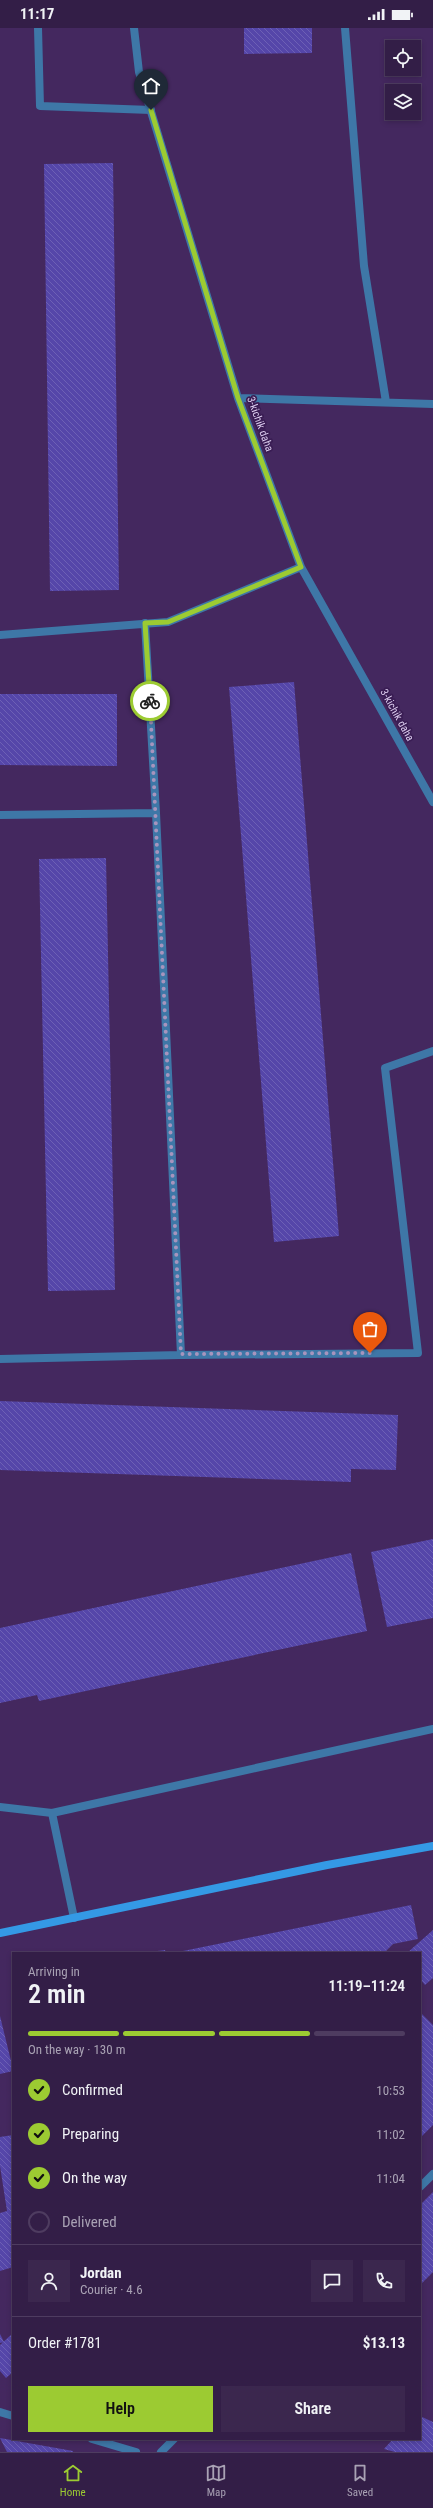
<!DOCTYPE html>
<meta charset="utf-8">
<style>
body{margin:0;font-family:"Roboto Condensed",sans-serif;background:#3b274e;color:#f1f3f6;height:100vh;display:flex;flex-direction:column;font-size:15px;white-space:nowrap}
*{box-sizing:border-box;margin:0}
p{font-size:13px;color:#a9a2b4}
.icon{flex:none;width:22px;height:22px;fill:none;stroke:currentColor;stroke-width:2;stroke-linecap:round;stroke-linejoin:round}
.map{position:relative;flex:1;overflow:hidden}
.side{position:absolute;left:12px;top:1924px;width:409px;height:488px;display:flex;flex-direction:column;background:#331e47;border-radius:0px;box-shadow:0 2px 6px #0003,0 0 0 1px #4e3c60}
.side>*{flex:none}
.fabs{position:absolute;left:385px;top:12px;display:grid;gap:8px}
.fabs a{display:grid;place-items:center;width:36px;height:36px;border-radius:0px;background:#331e47;box-shadow:0 2px 6px #0003,0 0 0 1px #4e3c60;font-size:20px}
.pin{position:absolute;display:grid;place-items:center;width:34px;height:34px;color:#fff;margin:-41px -17px;border-radius:50% 50% 50% 0;rotate:-45deg;box-shadow:0 0 4px #0007}
.pin .icon{rotate:45deg}
.courier{position:absolute;display:grid;place-items:center;width:40px;height:40px;margin:-20px;border:3px solid #9ccb32;border-radius:50%;background:#fff;color:#222;box-shadow:0 1px 5px #0007}
.head em{font-style:normal;font-weight:600}
.head div{display:flex;flex-direction:column-reverse}
.head{display:flex;align-items:center;justify-content:space-between;height:68px;padding:0 16px}
h1{font-size:26px;font-weight:600;line-height:30px}
.bar{display:grid;grid-template-columns:repeat(4,1fr);gap:6px 4px;align-content:center;height:48px;padding:0 16px}
.bar i{height:5px;border-radius:3px;background:#4e3c60}
.bar .current{background:#9ccb32}
.bar p{grid-column:span 4}
.line{display:flex;align-items:center;gap:10px;padding:0 16px;border-top:1px solid #4e3c60}
.line div{flex:1}
.round{display:grid;place-items:center;flex:none;width:42px;height:42px;border-radius:0px;background:#3b274e}
ol{padding:0 16px;list-style:none}
li{display:flex;align-items:center;gap:12px;height:44px}
li p{margin-inline-start:auto}
li .icon{padding:4px;border-radius:50%;background:#9ccb32;color:#111;stroke-width:4}
li:last-child{color:#a9a2b4}
li i{width:22px;height:22px;border:2px solid #4e3c60;border-radius:50%}
.cta{display:flex;gap:8px;margin-top:auto;padding:8px 16px}
.cta a{flex:1;height:46px;border-radius:0px;background:#9ccb32;color:#111;font-size:16px;font-weight:600;line-height:46px;text-align:center}
.cta a+a{background:#3b274e;color:#f1f3f6}
.status{display:flex;justify-content:space-between;align-items:center;height:28px;padding:0 20px;background:#331e47;direction:ltr}
.status svg{height:11px;fill:currentColor}
.tabs{display:flex;justify-content:space-around;align-items:center;height:56px;border-top:1px solid #4e3c60;background:#331e47;font-size:11px;color:#a9a2b4}
.tabs a{display:grid;justify-items:center;gap:2px}
.tabs .current{color:#9ccb32}
.map>svg:first-child{display:block}
</style>
<div class="status"><b>11:17</b><svg viewBox="0 0 49 12"><path d="M0 12V9h3v3zM5 12V6h3v6zM10 12V3h3v9zM15 12V0h3v12zM26 1h20v11H26zM47 4h2v5h-2z"/></svg></div>
<div class="map">
<svg width="433" height="2424" viewBox="0 0 433 2424">
<defs>
<pattern id="building-back-hatch" width="6" height="6" patternUnits="userSpaceOnUse"><rect width="6" height="6" fill="#5546a9"/><path d="M-1 5l2 2M0 0l6 6M5-1l2 2" fill="none" stroke="#6d60b5"/></pattern>
</defs>
<rect width="100%" height="100%" fill="#44285f"/>
<path fill="url(#building-back-hatch)" d="M244,0H312V25L244,26Z
M113,135L119,562L50,563L44,136Z
M294,654L339,1208L274,1214L229,659Z
M0,666H117V738L0,737Z
M106,830L115,1262L48,1263L39,831Z
M0,1373L398,1387L396,1442L351,1441V1454L0,1442Z
M433,1511V1590L387,1599L371,1524Z
M351,1525L367,1603L39,1673L37,1667L0,1675V1600Z
M411,1877L418,1911L393,1916L384,1925H173Z
M433,1902V1950L425,1957L420,1951V1925H407Z
M165,1922L166,1925H150V1924Z
M420,1984L433,1997V2097L420,2110Z
M0,1988L13,2041V2043L0,2046Z
M13,2107V2239L0,2243V2185L7,2183L0,2138V2109Z
M433,2164V2244L420,2257V2177Z
M13,2305V2344L6,2350L0,2343V2317Z
M0,2306L4,2314L0,2315Z
M420,2388L433,2394V2424H395L384,2421L393,2411H420Z
M0,2410L73,2423V2424H7Z"/>
<g fill="none" stroke-linecap="round" stroke-linejoin="round">
<path stroke="#3e77a7" stroke-width="8" d="M38,0L40,78L151,82
M0,1779L52,1785L433,1701
M52,1785L74,1890"/>
<path stroke="#3e77a7" stroke-width="8" d="M134,0L139,44L238,370L301,539L433,774
M345,0L364,238L386,374
M238,370L433,376
M145,595L156,785L181,1327L418,1325L385,1040L433,1023
M0,607L168,594L301,539
M0,787L156,785
M0,1331L181,1327
M420,2159L433,2146
M0,2384L13,2388
M92,2411L136,2424
M161,2424L174,2411"/>
<path stroke="#3499e5" stroke-width="8" d="M0,1905L327,1837L433,1818"/>
</g>
<g fill="none" stroke-linecap="round" stroke-linejoin="round">
<path stroke="#a794bd" stroke-width="4" stroke-dasharray="0 7.2" d="M150,673L181,1326L370,1325"/>
<path stroke="#9ccb32" stroke-width="5" d="M150,673L145,595L168,594L301,539L238,370L151,82"/>
</g>
<g text-anchor="middle" dominant-baseline="central" stroke-width="3.5" stroke-linejoin="round" paint-order="stroke">
<g font-size="11" fill="#ddcef0" stroke="#3a1d54">
<text transform="translate(260 396) rotate(70)">3-kichik daha</text>
<text transform="translate(397 687) rotate(61)">3-kichik daha</text>
</g>
</g>
</svg>
<div class="fabs">
<a><svg class="icon" aria-label="locate" viewBox="0 0 24 24"><circle cx="12" cy="12" r="6"/><path d="M12 2v4M12 18v4M2 12h4M18 12h4"/></svg></a>
<a><svg class="icon" aria-label="layers" viewBox="0 0 24 24"><path d="M12 4l9 5-9 5-9-5zM3 14l9 5 9-5"/></svg></a>
</div>
<div class="pin" style="left:370px;top:1325px;background:#ea580c"><svg class="icon" aria-label="bag" viewBox="0 0 24 24"><path d="M5 8h14l-1 12H6zM9 8a3 3 0 0 1 6 0"/></svg></div>
<div class="pin" style="left:151px;top:82px;background:#1f2937"><svg class="icon" aria-label="home" viewBox="0 0 24 24"><path d="M3 11l9-7 9 7M6 9v11h12V9"/></svg></div>
<div class="courier" style="left:150px;top:673px"><svg class="icon" aria-label="bike" viewBox="0 0 24 24"><circle cx="6" cy="16" r="4"/><circle cx="18" cy="16" r="4"/><path d="M6 16l4-8h5l3 8M10 8l3 8H6M13 5h3"/></svg></div>
<section class="side">
<div class="head"><div><h1>2 min</h1><p>Arriving in</p></div><em>11:19–11:24</em></div>
<div class="bar"><i class="current"></i><i class="current"></i><i class="current"></i><i></i><p>On the way · 130 m</p></div>
<ol>
<li><svg class="icon" aria-label="check" viewBox="0 0 24 24"><path d="M5 12l5 5 9-10"/></svg>Confirmed<p>10:53</p></li>
<li><svg class="icon" aria-label="check" viewBox="0 0 24 24"><path d="M5 12l5 5 9-10"/></svg>Preparing<p>11:02</p></li>
<li><svg class="icon" aria-label="check" viewBox="0 0 24 24"><path d="M5 12l5 5 9-10"/></svg>On the way<p>11:04</p></li>
<li><i></i>Delivered</li>
</ol>
<div class="line" style="height:72px"><a class="round"><svg class="icon" aria-label="person" viewBox="0 0 24 24"><circle cx="12" cy="8" r="4"/><path d="M4 21q1-7 8-7t8 7"/></svg></a><div><b>Jordan</b><p>Courier · 4.6</p></div><a class="round"><svg class="icon" aria-label="chat" viewBox="0 0 24 24"><path d="M4 5h16v11H9l-5 4z"/></svg></a><a class="round"><svg class="icon" aria-label="phone" viewBox="0 0 24 24"><path d="M5 4h4l2 5-3 2q2 4 5 5l2-3 5 2v4C11 20 4 13 5 4z"/></svg></a></div>
<div class="line" style="height:52px"><div>Order #1781</div><b>$13.13</b></div>
<div class="cta"><a>Help</a><a>Share</a></div>
</section>
</div>
<nav class="tabs">
<a class="current"><svg class="icon" aria-label="home" viewBox="0 0 24 24"><path d="M3 11l9-7 9 7M6 9v11h12V9"/></svg>Home</a>
<a><svg class="icon" aria-label="map" viewBox="0 0 24 24"><path d="M3 6l6-2 6 2 6-2v14l-6 2-6-2-6 2zM9 4v14M15 6v14"/></svg>Map</a>
<a><svg class="icon" aria-label="saved" viewBox="0 0 24 24"><path d="M7 4h10v16l-5-4-5 4z"/></svg>Saved</a>
</nav>
